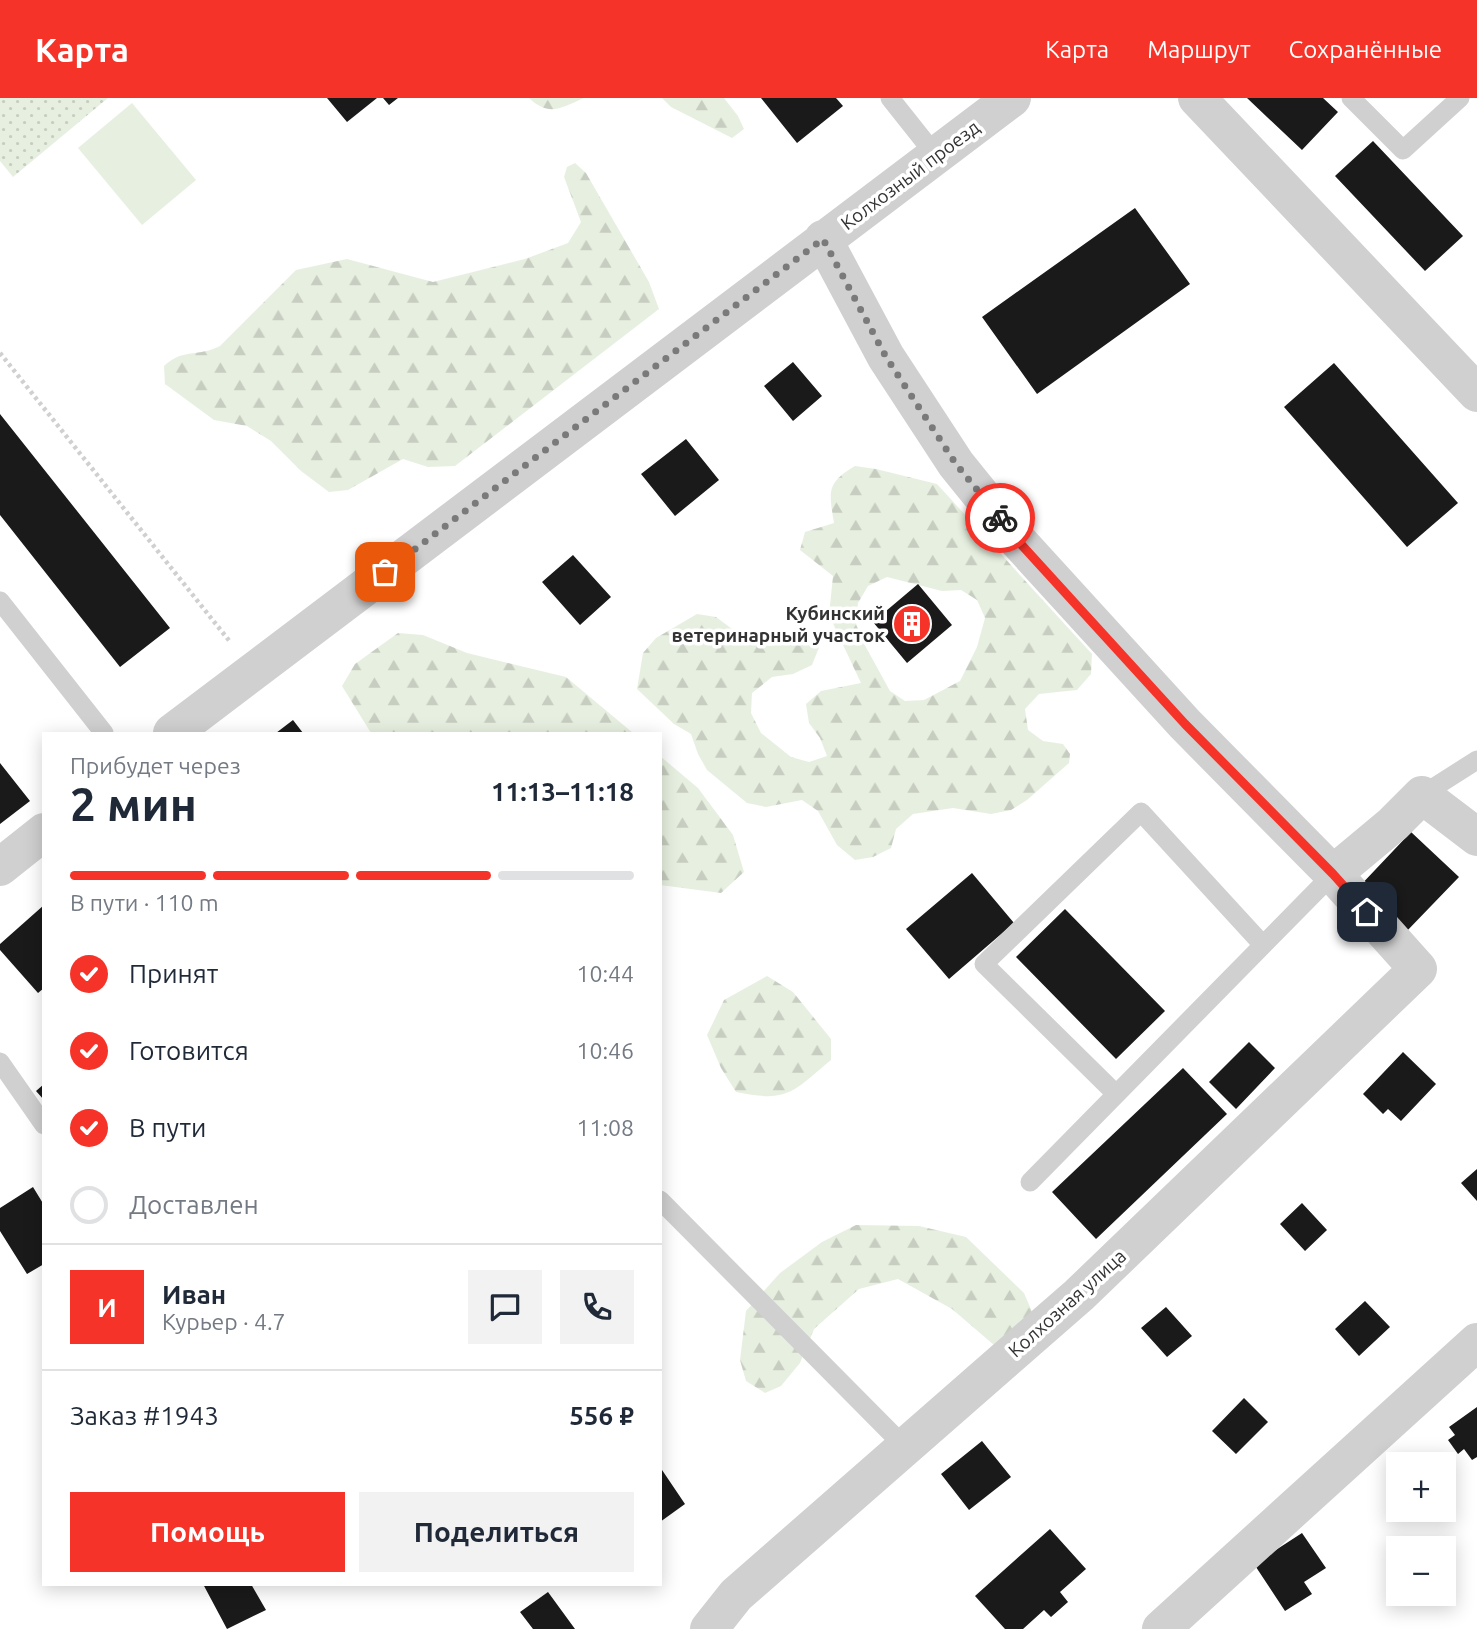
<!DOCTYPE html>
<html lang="ru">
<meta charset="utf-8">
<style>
body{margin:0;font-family:Ubuntu,sans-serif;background:#f2f2f3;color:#1f2937;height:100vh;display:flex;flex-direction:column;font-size:26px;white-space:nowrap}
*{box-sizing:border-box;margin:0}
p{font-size:23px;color:#747a83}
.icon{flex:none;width:38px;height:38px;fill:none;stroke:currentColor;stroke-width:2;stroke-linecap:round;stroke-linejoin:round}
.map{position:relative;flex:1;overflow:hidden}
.panel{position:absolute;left:42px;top:634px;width:620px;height:854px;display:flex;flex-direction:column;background:#fff;border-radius:0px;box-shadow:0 4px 18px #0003}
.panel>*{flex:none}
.fabs{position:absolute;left:1386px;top:1354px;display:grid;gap:14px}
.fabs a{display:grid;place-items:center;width:70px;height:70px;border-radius:0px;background:#fff;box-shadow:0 4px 18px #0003;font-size:35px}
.pin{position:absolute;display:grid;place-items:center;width:60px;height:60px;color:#fff;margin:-30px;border-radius:14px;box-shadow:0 4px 10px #0006}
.courier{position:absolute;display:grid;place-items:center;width:70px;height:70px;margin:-35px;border:5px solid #f53329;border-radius:50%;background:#fff;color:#222;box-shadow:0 2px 9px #0007}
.overview em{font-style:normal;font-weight:600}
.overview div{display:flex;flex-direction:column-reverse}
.overview{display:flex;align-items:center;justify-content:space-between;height:119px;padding:0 28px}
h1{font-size:46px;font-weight:600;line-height:52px}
.bar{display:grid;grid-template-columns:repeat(4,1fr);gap:10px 7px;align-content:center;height:84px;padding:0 28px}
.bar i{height:9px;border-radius:5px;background:#e0e1e3}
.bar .on{background:#f53329}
.bar p{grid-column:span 4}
.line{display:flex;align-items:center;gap:18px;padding:0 28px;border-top:2px solid #e0e1e3}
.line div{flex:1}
.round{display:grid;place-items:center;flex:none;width:74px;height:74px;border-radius:0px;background:#f2f2f3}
ol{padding:0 28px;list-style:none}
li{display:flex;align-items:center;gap:21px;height:77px}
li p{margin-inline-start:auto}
li .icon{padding:7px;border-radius:50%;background:#f53329;color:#fff;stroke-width:4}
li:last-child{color:#747a83}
li i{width:38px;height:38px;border:4px solid #e0e1e3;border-radius:50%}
.primary-button{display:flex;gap:14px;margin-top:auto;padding:14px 28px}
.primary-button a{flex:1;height:80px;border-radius:0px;background:#f53329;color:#fff;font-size:28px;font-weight:600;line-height:80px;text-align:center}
.primary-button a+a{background:#f2f2f3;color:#1f2937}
header{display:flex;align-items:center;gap:42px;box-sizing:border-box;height:98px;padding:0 35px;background:#f53329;color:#fff}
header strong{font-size:33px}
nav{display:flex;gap:38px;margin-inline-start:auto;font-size:24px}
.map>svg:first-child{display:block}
</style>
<header>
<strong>Карта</strong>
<nav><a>Карта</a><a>Маршрут</a><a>Сохранённые</a></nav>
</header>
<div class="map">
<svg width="1477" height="1531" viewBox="0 0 1477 1531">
<defs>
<pattern id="forest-firs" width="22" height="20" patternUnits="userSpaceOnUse" patternTransform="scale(1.75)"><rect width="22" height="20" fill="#e7f0e0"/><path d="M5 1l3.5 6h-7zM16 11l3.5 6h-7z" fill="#c7cec1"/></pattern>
<pattern id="park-dots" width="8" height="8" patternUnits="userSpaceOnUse" patternTransform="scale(1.75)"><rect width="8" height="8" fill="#e7f0e0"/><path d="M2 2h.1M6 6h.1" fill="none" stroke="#c7cec1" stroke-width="1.8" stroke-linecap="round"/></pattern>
</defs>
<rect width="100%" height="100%" fill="#fff"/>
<path fill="#e7f0e0" d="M132,5L196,82L142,127L78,50Z"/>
<path fill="url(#forest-firs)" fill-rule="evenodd" d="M529,0H584C561,10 549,19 529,0Z
M662,0H724L738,18L744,31L732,40L671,9Z
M575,65L586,75L649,184L659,211L455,368L428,369L403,361L348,392L329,394L301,373L271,343L247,328L214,322L165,286L164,268C183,250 199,259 220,248L296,172L347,161L433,184L525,161L568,145L581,124L564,79L567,69Z
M855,368L876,371L937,386L1092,556L1091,576L1077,592L1039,596L1025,611L1028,632L1043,643L1063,646L1070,656L1069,665L1027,702L1011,712L991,716L953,710L913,716L896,731L891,750L873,759L855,762L837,747L818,713L802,702L766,709L747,705L707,672L698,656L691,636L674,626L637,591L643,555L656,540L697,516L716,519L752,546L770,548L802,539L820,547L812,567L793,576L772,579L752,595L751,615L761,635L791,659L809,664L827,658L820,640L809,625L806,606L821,593L861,585L829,517L833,478L800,452L805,434L834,425C829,394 826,385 855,368ZM887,479L942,493L961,492L977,502L985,520L977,549L960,583L924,602L905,603L890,593L862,542L856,525L858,505L868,488Z
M398,535L423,537L467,555L566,579L633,635H371L342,588L355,566Z
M660,658L698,690L733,737L744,774L721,795L660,787Z
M767,878L793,894L831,941V962C792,994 789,1005 736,994L721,970L707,937L724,902Z
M856,1127L919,1128L966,1139L1024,1195L1033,1216L994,1247L952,1211L898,1181L859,1191L814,1231L800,1265L781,1288L765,1295L746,1283L740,1262L746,1213L780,1175L822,1144Z"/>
<path fill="url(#park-dots)" d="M0,0H108L13,79L0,63Z"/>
<path fill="#1a1a1a" d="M327,0H377L347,24Z
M383,0H398L389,7Z
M761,0H836L843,8L797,45Z
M1247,0H1323L1338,14L1302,52Z
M1373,43L1463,138L1425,173L1335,78Z
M1135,110L1190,186L1037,296L982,219Z
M793,264L822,298L793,323L764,288Z
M1334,265L1458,405L1407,449L1284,309Z
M0,316L170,530L120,569L0,417Z
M686,341L719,382L675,418L641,376Z
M573,457L611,499L580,527L542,484Z
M918,486L952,527L907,565L873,524Z
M293,622L303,635H276Z
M0,665L30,703L0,726Z
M1411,734L1459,779L1404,836L1357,791Z
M972,775L1014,825L949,881L906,831Z
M44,807V890L38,895L0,852V846Z
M1065,811L1165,913L1116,961L1016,859Z
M1249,944L1275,970L1236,1011L1209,984Z
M1403,954L1436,986L1401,1023L1388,1011L1383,1016L1363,996Z
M1183,970L1227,1016L1096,1141L1052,1094Z
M44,986V1002L36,993Z
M1477,1071V1103L1461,1085Z
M33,1089L44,1107V1166L27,1176L0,1133V1110Z
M1302,1105L1327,1132L1305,1153L1280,1126Z
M1365,1203L1390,1229L1359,1258L1335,1231Z
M1166,1209L1192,1238L1167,1259L1141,1230Z
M1244,1300L1268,1324L1236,1356L1212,1333Z
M1477,1309V1359L1472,1362L1464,1351L1458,1356L1448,1342L1455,1337L1449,1329Z
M982,1343L1011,1379L969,1412L941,1376Z
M660,1369L685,1406L660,1424Z
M1050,1431L1086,1471L1060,1494L1068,1504L1051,1519L1044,1512L1023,1531H1005L975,1498Z
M1302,1435L1326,1470L1304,1484L1312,1496L1285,1513L1254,1466Z
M203,1486H251L266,1512L227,1531Z
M548,1494L575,1531H533L520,1514Z"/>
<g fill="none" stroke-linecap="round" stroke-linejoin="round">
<path stroke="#d0d0d0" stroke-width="4.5" stroke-dasharray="3.5 3.5" stroke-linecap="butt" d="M0,255L231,545"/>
<path stroke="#d0d0d0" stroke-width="19" d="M890,0L936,58
M1351,0L1403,52L1460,0
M0,503L104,635
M1422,697L1477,662
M0,964L44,1027
M1116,996L984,866L1141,714L1263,847
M1030,1084L1333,776
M660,1102L905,1349"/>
<path stroke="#d0d0d0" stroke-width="38" d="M1197,0L1477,295
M172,635L1012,0
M0,769L44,734
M1333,776L1393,726L1422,697L1477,739
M709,1531L736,1497L1079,1197L1418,871L1333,776L1185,626L1019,444L956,366L886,259L823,141
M1161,1531L1477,1244"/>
</g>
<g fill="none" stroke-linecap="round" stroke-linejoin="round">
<path stroke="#7a7a7a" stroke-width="7" stroke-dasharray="0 12.6" d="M385,474L823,141L886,259L956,366L1000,420"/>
<path stroke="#f53329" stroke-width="9" d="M1000,420L1019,444L1185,626L1333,776L1367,814"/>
</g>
<defs>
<symbol id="building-disc" viewBox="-11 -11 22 22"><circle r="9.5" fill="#f53329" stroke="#fff"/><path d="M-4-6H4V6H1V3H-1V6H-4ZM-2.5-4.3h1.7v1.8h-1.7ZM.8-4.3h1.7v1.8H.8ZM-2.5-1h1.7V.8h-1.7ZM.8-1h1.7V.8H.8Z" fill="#fff"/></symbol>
</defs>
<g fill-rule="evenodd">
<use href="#building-disc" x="890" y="504" width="44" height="44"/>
</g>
<g text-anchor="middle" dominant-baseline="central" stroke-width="7" stroke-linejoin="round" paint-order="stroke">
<g font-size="19" fill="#333" stroke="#fff">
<text transform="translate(910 77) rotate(-37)">Колхозный проезд</text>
<text transform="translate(1067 1205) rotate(-42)">Колхозная улица</text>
</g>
<g font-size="19" font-weight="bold" fill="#333" stroke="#fff" text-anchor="end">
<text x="885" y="515">Кубинский<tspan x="885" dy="22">ветеринарный участок</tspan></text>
</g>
</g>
</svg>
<div class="fabs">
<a>+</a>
<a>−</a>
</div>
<div class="pin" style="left:385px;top:474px;background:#ea580c"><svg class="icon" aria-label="bag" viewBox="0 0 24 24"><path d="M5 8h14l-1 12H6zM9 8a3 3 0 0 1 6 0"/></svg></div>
<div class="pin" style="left:1367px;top:814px;background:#1f2937"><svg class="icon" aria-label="home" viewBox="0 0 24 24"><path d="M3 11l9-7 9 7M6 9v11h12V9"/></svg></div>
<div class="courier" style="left:1000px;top:420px"><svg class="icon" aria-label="bike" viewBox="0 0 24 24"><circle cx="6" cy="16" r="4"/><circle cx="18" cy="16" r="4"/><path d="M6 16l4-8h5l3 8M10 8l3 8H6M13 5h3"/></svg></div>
<section class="panel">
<div class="overview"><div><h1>2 мин</h1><p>Прибудет через</p></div><em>11:13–11:18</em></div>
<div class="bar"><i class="on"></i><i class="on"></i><i class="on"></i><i></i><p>В пути · 110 m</p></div>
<ol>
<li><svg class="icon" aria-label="check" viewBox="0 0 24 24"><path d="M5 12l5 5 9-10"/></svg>Принят<p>10:44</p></li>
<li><svg class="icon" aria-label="check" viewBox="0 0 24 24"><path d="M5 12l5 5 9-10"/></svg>Готовится<p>10:46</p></li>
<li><svg class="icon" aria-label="check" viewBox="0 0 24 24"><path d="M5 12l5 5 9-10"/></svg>В пути<p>11:08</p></li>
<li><i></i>Доставлен</li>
</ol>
<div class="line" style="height:126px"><b class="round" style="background:#f53329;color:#fff">И</b><div><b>Иван</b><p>Курьер · 4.7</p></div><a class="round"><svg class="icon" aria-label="chat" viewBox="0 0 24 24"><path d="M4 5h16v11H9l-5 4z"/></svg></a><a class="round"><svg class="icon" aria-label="phone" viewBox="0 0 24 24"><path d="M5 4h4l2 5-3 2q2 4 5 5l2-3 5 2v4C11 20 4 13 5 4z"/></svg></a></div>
<div class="line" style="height:91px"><div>Заказ #1943</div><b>556 ₽</b></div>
<div class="primary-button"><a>Помощь</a><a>Поделиться</a></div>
</section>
</div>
